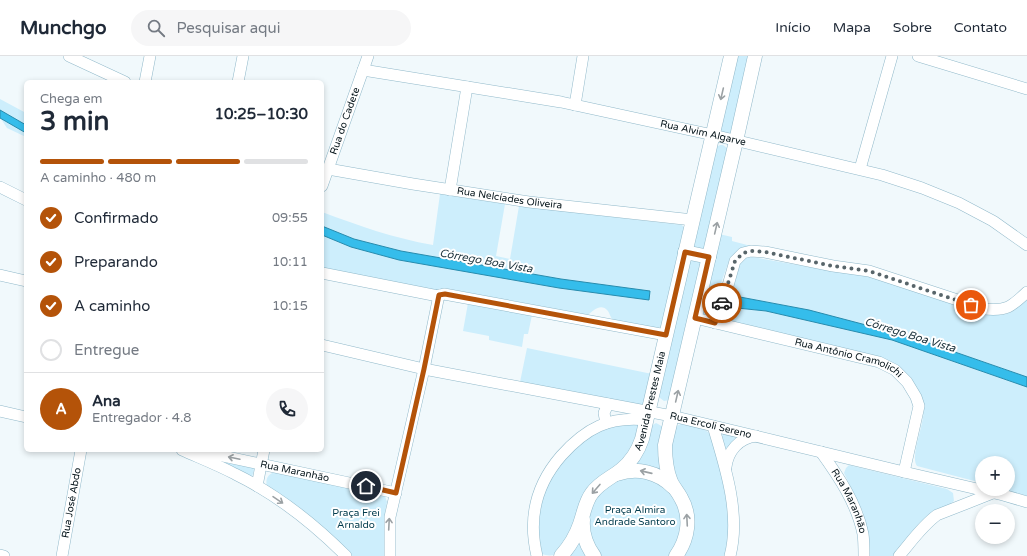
<!DOCTYPE html>
<html lang="pt">
<meta charset="utf-8">
<style>
body{margin:0;font-family:"Varela Round",sans-serif;background:#f6f6f7;color:#1f2937;height:100vh;display:flex;flex-direction:column;font-size:15px;white-space:nowrap}
*{box-sizing:border-box;margin:0}
p{font-size:13px;color:#747a83}
.icon{flex:none;width:22px;height:22px;fill:none;stroke:currentColor;stroke-width:2;stroke-linecap:round;stroke-linejoin:round}
.map{position:relative;flex:1;overflow:hidden}
.side{position:absolute;left:24px;top:24px;width:300px;height:372px;display:flex;flex-direction:column;background:#fff;border-radius:6px;box-shadow:0 2px 6px #0003}
.side>*{flex:none}
.buttons{position:absolute;left:975px;top:400px;display:grid;gap:8px}
.buttons a{display:grid;place-items:center;width:40px;height:40px;border-radius:50%;background:#fff;box-shadow:0 2px 6px #0003;font-size:20px}
.pin{position:absolute;display:grid;place-items:center;width:34px;height:34px;color:#fff;margin:-17px;border:2px solid #fff;border-radius:50%;box-shadow:0 1px 4px #0007}
.courier{position:absolute;display:grid;place-items:center;width:40px;height:40px;margin:-20px;border:3px solid #b45309;border-radius:50%;background:#fff;color:#222;box-shadow:0 1px 5px #0007}
.head em{font-style:normal;font-weight:700}
.head div{display:flex;flex-direction:column-reverse}
.head{display:flex;align-items:center;justify-content:space-between;height:68px;padding:0 16px}
h1{font-size:26px;font-weight:700;line-height:30px}
.bar{display:grid;grid-template-columns:repeat(4,1fr);gap:6px 4px;align-content:center;height:48px;padding:0 16px}
.bar i{height:5px;border-radius:3px;background:#e0e1e3}
.bar .on{background:#b45309}
.bar p{grid-column:span 4}
.line{display:flex;align-items:center;gap:10px;padding:0 16px;border-top:1px solid #e0e1e3}
.line div{flex:1}
.round{display:grid;place-items:center;flex:none;width:42px;height:42px;border-radius:21px;background:#f6f6f7}
ol{padding:0 16px;list-style:none}
li{display:flex;align-items:center;gap:12px;height:44px}
li p{margin-inline-start:auto}
li .icon{padding:4px;border-radius:50%;background:#b45309;color:#fff;stroke-width:4}
li:last-child{color:#747a83}
li i{width:22px;height:22px;border:2px solid #e0e1e3;border-radius:50%}
header{display:flex;align-items:center;gap:24px;box-sizing:border-box;height:56px;padding:0 20px;background:#fff;border-bottom:1px solid #e0e1e3}
header strong{font-size:19px}
nav{display:flex;gap:22px;margin-inline-start:auto;font-size:14px}
.search{width:280px;height:36px;background:#f6f6f7;display:flex;align-items:center;gap:10px;box-sizing:border-box;padding:0 14px;border-radius:22px;color:#747a83;font-size:15px}
.map>svg:first-child{display:block}
</style>
<header>
<strong>Munchgo</strong>
<div class="search"><svg class="icon" aria-label="search" viewBox="0 0 24 24"><circle cx="10" cy="10" r="6"/><path d="M15 15l6 6"/></svg>Pesquisar aqui</div>
<nav><a>Início</a><a>Mapa</a><a>Sobre</a><a>Contato</a></nav>
</header>
<div class="map">
<svg width="1027" height="500" viewBox="0 0 1027 500">
<rect width="100%" height="100%" fill="#f1f9fc"/>
<path fill="#cdeefc" d="M736,0H750L731,77H723L720,72Z
M0,43L26,57V69L0,54Z
M1,63L26,77V81L7,72Z
M720,89H723L727,92L706,193H694L693,188L716,91Z
M440,138L505,148L496,200L510,203L519,150L682,169L685,173L661,271L657,272L613,264C610,261 610,258 608,255C601,247 594,254 588,259L444,232L437,235L322,212V179L351,191L399,204L559,232L649,243V235L561,223L401,195L354,183L322,170V156C360,170 393,182 433,189Z
M719,178L732,181V185L751,190L740,192L730,202L710,258L706,260L701,258Z
M752,201L832,215L868,220L984,258C1007,260 1011,259 1027,243V321C931,286 840,259 740,241L737,252L766,255L892,284L1027,331V440L1003,433H1008V407H982V427L917,410C909,399 927,364 923,349C920,340 910,325 905,317L728,265L726,259L740,208L746,202Z
M691,204L701,206L670,344L664,345L660,342L659,340L689,206Z
M468,247L532,259L528,278H524L522,291L489,284V280L463,275Z
M527,292L652,318L643,348L641,349L520,326Z
M656,367L658,368L663,371L664,419L632,409L651,370Z
M637,368L639,370L638,385L579,459L558,497C554,500 547,500 542,498C539,483 537,468 540,452C544,425 564,401 585,385C589,382 593,378 598,376C610,370 623,369 637,368Z
M681,368C689,370 701,371 708,376C716,383 729,453 729,466C729,478 727,489 725,500H681L689,485L670,406L674,371Z
M723,378L736,382L727,393L725,392L722,380Z
M218,404L253,411L254,414L252,421Z
M849,409L947,433L953,437L954,445L911,478L894,500H870L868,478L863,456L844,417L846,412Z
M275,416L385,440L387,446L385,456L384,479L385,500H352L342,490L267,431C265,423 268,418 275,416Z
M646,420L673,437L684,467L671,500H599L587,476L592,445L614,423Z
M577,484L589,500H566Z"/>
<path fill="#35bdeb" stroke="#278bad" d="M0,54L26,69V77L0,62Z
M322,170L354,183L401,195L561,223L650,235L649,244L559,232L399,204L351,191L322,179Z
M740,241L809,254L885,274L926,286L1027,321V331L892,284L766,255L737,252Z"/>
<g fill="none" stroke-linecap="round" stroke-linejoin="round">
<defs>
<g id="minor">
<path d="M69,0L125,26"/>
<path d="M918,0L1027,33"/>
<path id="s1" d="M363,14L561,46L713,79L882,119L922,132L959,147L993,165L1027,189"/>
<path d="M145,26L150,0"/>
<path d="M238,26L243,0"/>
<path d="M575,49L583,0"/>
<path id="s2" d="M328,113L413,128L529,146L693,164"/>
<path d="M860,113L892,0"/>
<path id="s3" d="M322,130L368,0"/>
<path d="M0,131L26,144"/>
<path d="M450,134L467,31"/>
<path d="M322,217L433,239L438,240L444,238L666,279"/>
<path d="M0,219L26,225"/>
<path id="s4" d="M695,262L879,306L895,314L907,326L916,341L919,350L904,416"/>
<path d="M715,267L727,233L735,205L743,197L751,195L765,196L833,210L869,215L985,253C1007,255 1011,251 1027,236"/>
<path id="s5" d="M322,289L424,313L672,360L904,416L1003,439L1027,446"/>
<path d="M0,355L26,361"/>
<path d="M606,367L604,357L608,348"/>
<path d="M713,370C725,410 741,458 730,500"/>
<path d="M182,394C200,402 218,409 235,418C276,438 314,468 346,500"/>
<path id="s6" d="M195,394L396,437"/>
<path id="s7" d="M821,396C839,421 857,448 863,478C864,485 864,493 864,500"/>
<path d="M726,411C728,395 739,382 756,380"/>
<path d="M257,430L264,394"/>
<path d="M0,499L4,500"/>
<path id="s8" d="M62,500L81,394"/>
<path d="M390,500V461L424,313L439,239"/>
<path d="M537,500C528,463 536,429 561,400C586,372 609,360 647,364"/>
<path d="M899,500C911,486 922,470 937,459L993,437"/>
</g>
<g id="tertiary">
<path d="M685,196L709,201"/>
<path d="M617,418C637,411 658,416 673,431"/>
<path d="M583,464C582,477 586,489 594,500"/>
<path id="s9" d="M561,500C569,491 576,480 580,468C584,457 585,446 592,437C600,426 611,422 621,414C631,406 638,395 642,383L731,0"/>
<path d="M676,500C688,483 692,461 681,442C678,436 674,432 671,426C666,414 665,402 665,389L736,85L755,0"/>
</g>
</defs>
<use href="#minor" stroke="#91b9ca" stroke-width="12"/>
<use href="#tertiary" stroke="#91b9ca" stroke-width="15"/>
<use href="#minor" stroke="#fff" stroke-width="11"/>
<use href="#tertiary" stroke="#fff" stroke-width="14"/>
</g>
<defs><path id="oneway-shaft" d="M-6 0H5M1.5-3L5.5 0L1.5 3" fill="none" stroke-width="1.6" stroke-linecap="round" stroke-linejoin="round"/></defs>
<g stroke="#9ba1a4">
<use href="#oneway-shaft" transform="translate(722 38) rotate(103)"/>
<use href="#oneway-shaft" transform="translate(716 172) rotate(-77)"/>
<use href="#oneway-shaft" transform="translate(677 340) rotate(-77)"/>
<use href="#oneway-shaft" transform="translate(234 402) rotate(-168)"/>
<use href="#oneway-shaft" transform="translate(646 416) rotate(-167)"/>
<use href="#oneway-shaft" transform="translate(596 433) rotate(131)"/>
<use href="#oneway-shaft" transform="translate(278 444) rotate(34)"/>
<use href="#oneway-shaft" transform="translate(687 464) rotate(-93)"/>
<use href="#oneway-shaft" transform="translate(389 468) rotate(-87)"/>
</g>
<g fill="none" stroke-linecap="round" stroke-linejoin="round">
<path stroke="#58656a" stroke-width="4" stroke-dasharray="0 7.2" d="M722,247L735,205L743,197L751,195L765,196L833,210L869,215L971,249"/>
<path stroke="#b45309" stroke-width="5" d="M366,430L396,437L424,313L439,239L445,238L666,279L685,196L709,201L695,262L715,267L722,247"/>
</g>
<g text-anchor="middle" dominant-baseline="central" stroke-width="4" stroke-linejoin="round" paint-order="stroke">
<g font-size="10" fill="#06151b" stroke="#fff">
<text stroke="none"><textPath href="#s3" startOffset="69">Rua do Cadete</textPath></text>
<text stroke="none"><textPath href="#s1" startOffset="346">Rua Alvim Algarve</textPath></text>
<text stroke="none"><textPath href="#s2" startOffset="184">Rua Nelcíades Oliveira</textPath></text>
<text stroke="none"><textPath href="#s4" startOffset="159">Rua Antônio Cramolichi</textPath></text>
<text stroke="none"><textPath href="#s9" startOffset="185">Avenida Prestes Maia</textPath></text>
<text stroke="none"><textPath href="#s5" startOffset="397">Rua Ercoli Sereno</textPath></text>
<text stroke="none"><textPath href="#s6" startOffset="102">Rua Maranhão</textPath></text>
<text stroke="none"><textPath href="#s7" startOffset="57">Rua Maranhão</textPath></text>
<text stroke="none"><textPath href="#s8" startOffset="54">Rua José Abdo</textPath></text>
</g>
<g font-size="10" fill="#003b4d" stroke="#fff">
<text x="635" y="454">Praça Almira<tspan x="635" dy="12">Andrade Santoro</tspan></text>
<text x="356" y="457">Praça Frei<tspan x="356" dy="12">Arnaldo</tspan></text>
</g>
<g font-size="11" font-style="italic" fill="#213740" stroke="#fff">
<text transform="translate(486 205) rotate(10)">Córrego Boa Vista</text>
<text transform="translate(910 279) rotate(17)">Córrego Boa Vista</text>
</g>
</g>
</svg>
<div class="buttons">
<a>+</a>
<a>−</a>
</div>
<div class="pin" style="left:971px;top:249px;background:#ea580c"><svg class="icon" aria-label="bag" viewBox="0 0 24 24"><path d="M5 8h14l-1 12H6zM9 8a3 3 0 0 1 6 0"/></svg></div>
<div class="pin" style="left:366px;top:430px;background:#1f2937"><svg class="icon" aria-label="home" viewBox="0 0 24 24"><path d="M3 11l9-7 9 7M6 9v11h12V9"/></svg></div>
<div class="courier" style="left:722px;top:247px"><svg class="icon" aria-label="car" viewBox="0 0 24 24"><path d="M5 17H2v-5l4-1 3-4h7l3 4 3 1v5h-3M9 17h6M6 11h13"/><circle cx="7" cy="17" r="2"/><circle cx="17" cy="17" r="2"/></svg></div>
<section class="side">
<div class="head"><div><h1>3 min</h1><p>Chega em</p></div><em>10:25–10:30</em></div>
<div class="bar"><i class="on"></i><i class="on"></i><i class="on"></i><i></i><p>A caminho · 480 m</p></div>
<ol>
<li><svg class="icon" aria-label="check" viewBox="0 0 24 24"><path d="M5 12l5 5 9-10"/></svg>Confirmado<p>09:55</p></li>
<li><svg class="icon" aria-label="check" viewBox="0 0 24 24"><path d="M5 12l5 5 9-10"/></svg>Preparando<p>10:11</p></li>
<li><svg class="icon" aria-label="check" viewBox="0 0 24 24"><path d="M5 12l5 5 9-10"/></svg>A caminho<p>10:15</p></li>
<li><i></i>Entregue</li>
</ol>
<div class="line" style="height:72px"><b class="round" style="background:#b45309;color:#fff">A</b><div><b>Ana</b><p>Entregador · 4.8</p></div><a class="round"><svg class="icon" aria-label="phone" viewBox="0 0 24 24"><path d="M5 4h4l2 5-3 2q2 4 5 5l2-3 5 2v4C11 20 4 13 5 4z"/></svg></a></div>
</section>
</div>
